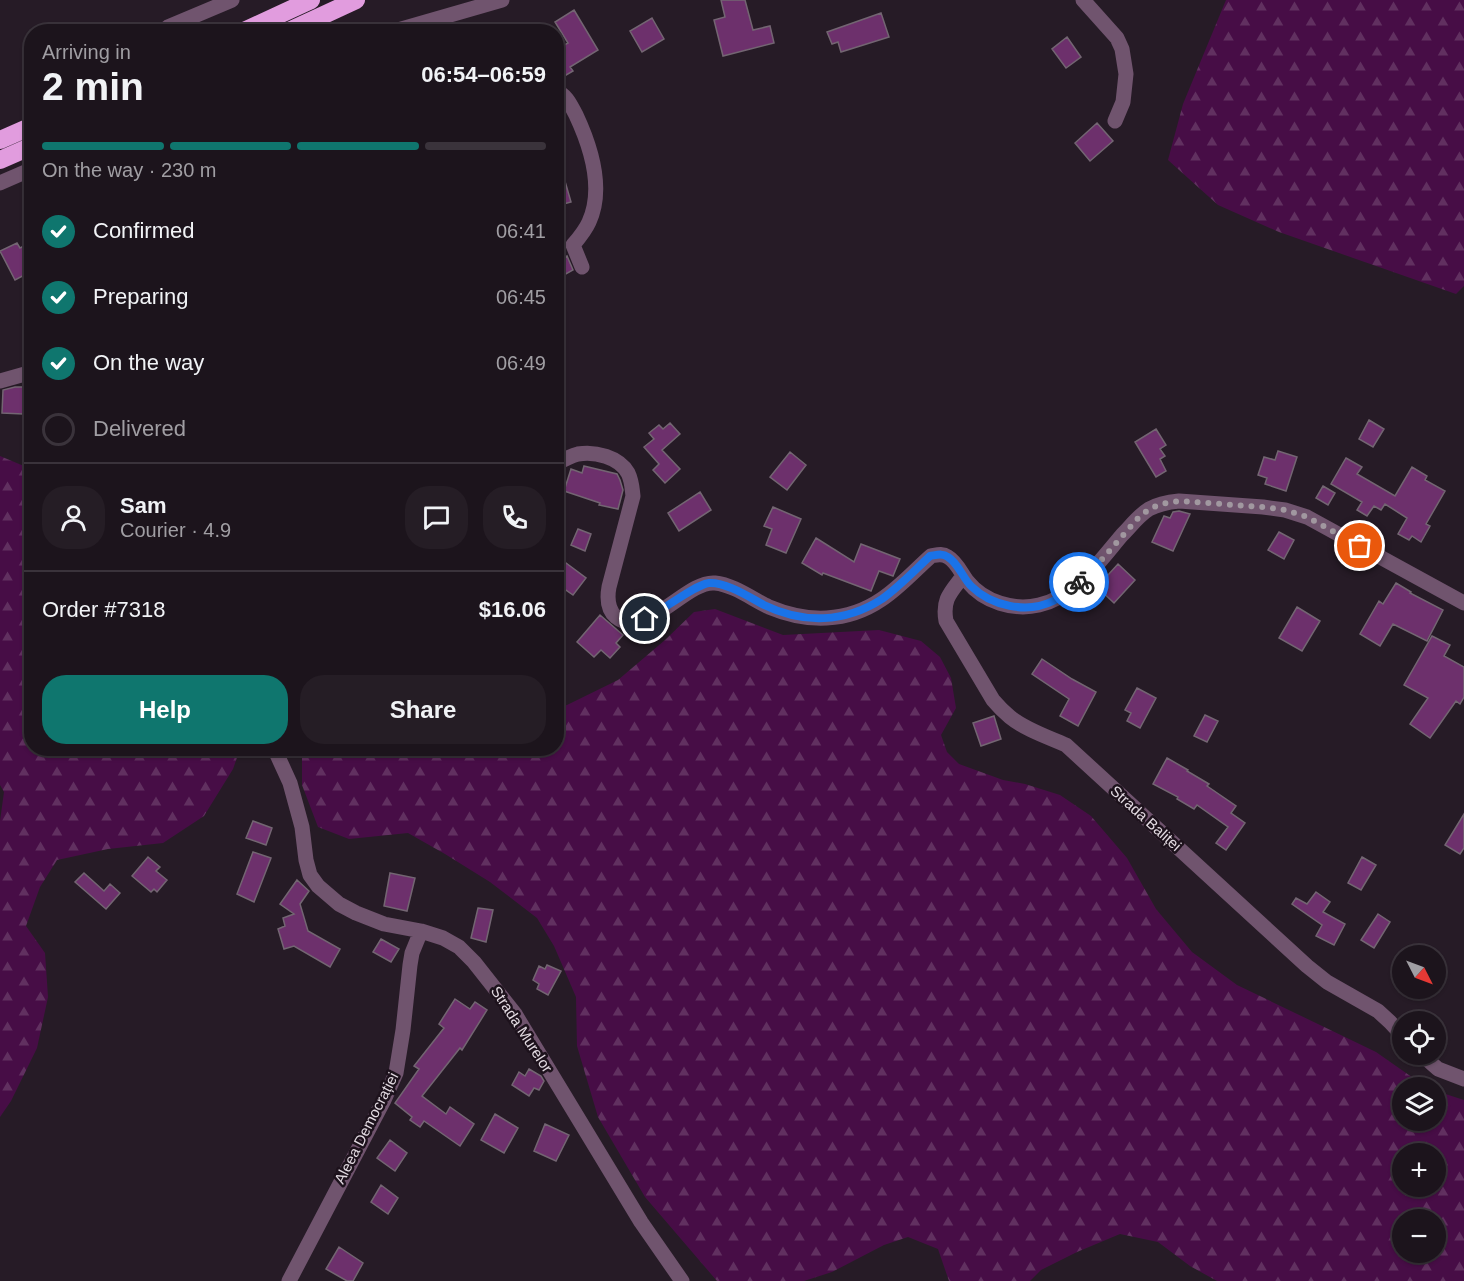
<!DOCTYPE html>
<meta charset="utf-8">
<style>
body{margin:0;font-family:Helvetica,sans-serif;background:#251d25;color:#f1f3f6;height:100vh;display:flex;flex-direction:column;font-size:22px;white-space:nowrap}
*{box-sizing:border-box;margin:0}
p{font-size:20px;color:#a09ea3}
.icon{flex:none;width:33px;height:33px;fill:none;stroke:currentColor;stroke-width:2;stroke-linecap:round;stroke-linejoin:round}
.map{position:relative;flex:1;overflow:hidden}
.sheet{position:absolute;left:24px;top:24px;width:540px;height:732px;display:flex;flex-direction:column;background:#1c141c;border-radius:24px;box-shadow:0 2px 4px #0004,0 0 0 2px #3a333b}
.sheet>*{flex:none}
.needle{width:39px;rotate:132deg}
.tools{position:absolute;left:1392px;top:945px;display:grid;gap:12px}
.tools a{display:grid;place-items:center;width:54px;height:54px;border-radius:50%;background:#1c141c;box-shadow:0 2px 4px #0004,0 0 0 2px #3a333b;font-size:30px}
.pin{position:absolute;display:grid;place-items:center;width:51px;height:51px;color:#fff;margin:-26px;border:3px solid #fff;border-radius:50%;box-shadow:0 2px 6px #0007}
.courier{position:absolute;display:grid;place-items:center;width:60px;height:60px;margin:-30px;border:4px solid #1a73e8;border-radius:50%;background:#fff;color:#222;box-shadow:0 2px 8px #0007}
.overview em{font-style:normal;font-weight:700}
.overview div{display:flex;flex-direction:column-reverse}
.overview{display:flex;align-items:center;justify-content:space-between;height:102px;padding:0 18px}
h1{font-size:39px;font-weight:700;line-height:45px}
.bar{display:grid;grid-template-columns:repeat(4,1fr);gap:9px 6px;align-content:center;height:72px;padding:0 18px}
.bar i{height:8px;border-radius:4px;background:#3a333b}
.bar .current{background:#0f766e}
.bar p{grid-column:span 4}
.line{display:flex;align-items:center;gap:15px;padding:0 18px;border-top:2px solid #3a333b}
.line div{flex:1}
.round{display:grid;place-items:center;flex:none;width:63px;height:63px;border-radius:24px;background:#251d25}
ol{padding:0 18px;list-style:none}
li{display:flex;align-items:center;gap:18px;height:66px}
li p{margin-inline-start:auto}
li .icon{padding:6px;border-radius:50%;background:#0f766e;color:#fff;stroke-width:4}
li:last-child{color:#a09ea3}
li i{width:33px;height:33px;border:3px solid #3a333b;border-radius:50%}
.primary-button{display:flex;gap:12px;margin-top:auto;padding:12px 18px}
.primary-button a{flex:1;height:69px;border-radius:24px;background:#0f766e;color:#fff;font-size:24px;font-weight:700;line-height:69px;text-align:center}
.primary-button a+a{background:#251d25;color:#f1f3f6}
.map>svg:first-child{display:block}
</style>
<div class="map">
<svg width="1464" height="1281" viewBox="0 0 1464 1281">
<defs>
<pattern id="forest-firs" width="22" height="20" patternUnits="userSpaceOnUse" patternTransform="scale(1.5)"><rect width="22" height="20" fill="#470d46"/><path d="M5 1l3.5 6h-7zM16 11l3.5 6h-7z" fill="#613060"/></pattern>
</defs>
<rect width="100%" height="100%" fill="#261b26"/>
<path fill="url(#forest-firs)" fill-rule="evenodd" d="M1226,0H1464V286L1456,294L1279,232L1218,205L1168,160L1183,104Z
M0,456L31,469L32,748L240,749L233,769L204,816L163,843L108,849L57,860L40,887L26,926L45,953L48,997L37,1048L11,1101L0,1117V821L4,792L0,785Z
M715,609L783,635L879,630L921,641L940,657L951,678L956,708L941,735L947,752L959,764L1003,780L1025,784L1060,795L1091,816L1127,858L1156,909L1192,952L1237,985L1376,1052L1426,1087L1402,1088V1120H1436V1091L1464,1100V1281H1217L1190,1266L1158,1242L1120,1234L1077,1252L1041,1270L1030,1281H949L938,1249L908,1237L884,1245L832,1272L804,1281H717L645,1197L598,1117L577,1046L576,997L554,946L537,918L490,882L445,854L408,833L349,839L318,827L302,785V749L556,748L557,707L567,705L618,680L665,640L694,612ZM1402,1154H1436V1186H1402ZM1402,1220H1436V1252H1402Z"/>
<path fill="#6d306c" stroke="#736572" stroke-width="1.5" d="M721,0H745L753,30L770,26L774,43L723,56L714,20L725,17Z
M574,10L598,50L570,67L573,71L556,81V50L568,43L555,22Z
M881,13L889,37L841,52L838,42L832,44L827,32Z
M652,18L664,39L642,52L630,31Z
M1067,37L1081,57L1066,68L1052,49Z
M1097,123L1113,141L1090,161L1075,143Z
M556,164H560L571,202L556,206Z
M32,242V271L15,280L0,251L17,243L20,248Z
M556,252L563,259L567,256L573,270L562,276L556,270Z
M15,387H24L23,414L2,413L3,390Z
M1369,420L1384,429L1373,447L1359,439Z
M670,423L680,434L662,450L680,469L665,483L653,470L659,464L644,447L654,439L649,433L659,425L663,429Z
M1156,429L1166,445L1160,449L1165,456L1160,459L1166,471L1156,477L1135,442Z
M1278,451L1297,457L1286,491L1265,484L1267,478L1258,475L1264,457L1275,460Z
M790,452L806,465L787,490L770,477Z
M1346,458L1362,467L1357,474L1395,496L1412,467L1427,476L1425,480L1445,491L1426,524L1430,526L1421,542L1412,536L1409,540L1398,534L1407,518L1385,504L1381,510L1374,506L1367,516L1357,510L1362,502L1331,484Z
M584,466L617,474L620,480L623,490L618,509L599,505L600,503L564,491L571,469L582,473Z
M1323,486L1335,493L1328,505L1316,498Z
M700,492L711,510L679,531L668,513Z
M773,507L801,519L786,553L766,545L772,529L764,526Z
M1179,511L1190,514L1173,551L1152,542L1164,516L1170,518L1173,512Z
M578,529L591,534L585,551L571,545Z
M1279,532L1294,540L1284,559L1268,550Z
M816,538L854,562L861,544L900,559L893,576L879,571L871,591L823,573L822,575L802,563Z
M562,560L586,578L573,595L556,583V568Z
M1118,564L1135,580L1114,603L1097,587Z
M1396,583L1411,592L1410,593L1443,610L1427,641L1393,624L1380,646L1360,634L1379,601L1383,604Z
M1297,607L1320,621L1302,651L1279,638Z
M600,615L623,635L616,643L620,647L610,658L601,650L594,657L577,642Z
M1432,636L1450,645L1444,656L1464,667V697L1460,704L1456,701L1430,738L1410,724L1428,698L1404,685Z
M1042,659L1072,679L1096,692L1078,726L1060,716L1069,699L1032,674Z
M1137,688L1156,698L1140,728L1127,721L1131,713L1125,710Z
M1205,715L1218,721L1207,742L1194,736Z
M994,716L1001,739L981,746L973,723Z
M1167,758L1188,770L1187,771L1209,784L1207,786L1236,806L1231,813L1245,823L1226,850L1216,843L1228,827L1197,805L1194,809L1177,799L1178,797L1153,784Z
M1464,814V848L1460,854L1445,845Z
M253,821L272,828L266,845L246,838Z
M253,852L271,858L254,902L237,894Z
M148,857L160,867L156,871L167,880L157,892L154,889L151,892L132,876Z
M1362,857L1376,865L1361,890L1348,883Z
M84,873L104,891L110,884L120,893L106,909L75,882Z
M390,873L415,878L407,911L384,906Z
M297,880L309,891L300,904L308,931L340,949L330,967L294,946L284,949L278,929L285,926L283,918L294,914L280,904Z
M1316,892L1330,902L1323,912L1345,924L1334,945L1316,936L1322,925L1292,904L1296,898L1307,904Z
M478,908L493,910L486,942L471,938Z
M1378,914L1390,922L1374,948L1361,940Z
M381,939L399,949L391,962L373,952Z
M547,965L561,971L548,995L537,989L539,984L533,980L539,966L545,969Z
M455,999L470,1009L475,1002L487,1010L462,1050L460,1048L422,1096L446,1114L450,1107L474,1124L460,1146L424,1121L420,1127L410,1120L412,1117L395,1103L419,1069L414,1066L444,1028L439,1024Z
M529,1069L541,1076L544,1081L539,1090L534,1088L529,1096L512,1085L519,1072L525,1076Z
M495,1114L518,1128L504,1153L481,1140Z
M545,1124L569,1135L556,1161L534,1151Z
M390,1140L407,1153L395,1171L377,1158Z
M381,1185L398,1198L388,1214L371,1202Z
M339,1247L363,1263L353,1281H347L326,1269Z"/>
<g fill="none" stroke-linecap="round" stroke-linejoin="round">
<path stroke="#70546e" stroke-width="15" d="M1083,0L1117,38L1122,49L1126,74L1123,102L1115,121
M161,32L168,27L232,0
M391,32L502,0
M556,91C567,95 571,106 576,115C591,147 604,189 589,222C585,231 579,238 573,245L582,267
M0,183L32,169
M0,381L32,372
M556,464C563,460 570,456 578,454C595,451 619,457 628,473C632,481 632,488 633,496L609,587C607,598 607,609 616,617C646,641 686,580 715,583C734,585 752,599 769,607C807,623 847,623 882,599C900,587 915,570 931,556C937,555 942,553 948,557C957,562 962,575 968,582C984,602 1014,611 1039,605C1075,597 1099,562 1122,535C1131,526 1138,516 1149,509C1158,504 1169,502 1179,501L1263,507L1285,510L1307,517L1464,603
M963,576C951,592 942,599 946,621L993,700C998,706 1004,712 1010,717C1026,730 1048,737 1066,745L1307,966L1327,982L1378,1011L1390,1022L1402,1035
M274,748L290,783L302,827L306,860L310,875L318,886L339,904L356,913L384,924L421,931L443,938L459,947L474,962L515,1014L641,1222L682,1281
M1421,1054L1438,1069L1464,1079
M289,1281L384,1100L396,1073L403,1030L410,965L412,953L421,931"/>
<path stroke="#e19cde" stroke-width="18" d="M242,32L311,0
M287,32L356,0
M0,140L32,126
M0,160L32,146"/>
</g>
<g fill="none" stroke-linecap="round" stroke-linejoin="round">
<path stroke="#a198a0" stroke-width="6" stroke-dasharray="0 10.8" d="M1079,582L1091,572L1139,517L1151,508L1166,503L1179,501L1263,507L1285,510L1307,517L1360,546"/>
<path stroke="#1a73e8" stroke-width="8" d="M645,619C662,611 694,585 709,583C726,582 749,597 764,605C803,624 845,623 882,599C899,587 915,570 930,556C937,555 942,553 948,557C958,563 963,578 971,586C991,606 1027,614 1053,601C1062,596 1071,589 1079,582"/>
</g>
<g text-anchor="middle" dominant-baseline="central" stroke-width="5" stroke-linejoin="round" paint-order="stroke">
<g font-size="15" fill="#e3dbe2" stroke="#1d121c">
<text transform="translate(1146 818) rotate(42)">Strada Baliței</text>
<text transform="translate(522 1029) rotate(57)">Strada Murelor</text>
<text transform="translate(366 1128) rotate(-63)">Aleea Democrației</text>
</g>
</g>
</svg>
<div class="tools">
<a><svg class="needle" viewBox="-14 -14 28 28"><path d="M0-13l5 13h-10z" fill="#e53935"/><path d="M0 13l5-13h-10z" fill="#a09ea3"/></svg></a>
<a><svg class="icon" aria-label="locate" viewBox="0 0 24 24"><circle cx="12" cy="12" r="6"/><path d="M12 2v4M12 18v4M2 12h4M18 12h4"/></svg></a>
<a><svg class="icon" aria-label="layers" viewBox="0 0 24 24"><path d="M12 4l9 5-9 5-9-5zM3 14l9 5 9-5"/></svg></a>
<a>+</a>
<a>−</a>
</div>
<div class="pin" style="left:1360px;top:546px;background:#ea580c"><svg class="icon" aria-label="bag" viewBox="0 0 24 24"><path d="M5 8h14l-1 12H6zM9 8a3 3 0 0 1 6 0"/></svg></div>
<div class="pin" style="left:645px;top:619px;background:#1f2937"><svg class="icon" aria-label="home" viewBox="0 0 24 24"><path d="M3 11l9-7 9 7M6 9v11h12V9"/></svg></div>
<div class="courier" style="left:1079px;top:582px"><svg class="icon" aria-label="bike" viewBox="0 0 24 24"><circle cx="6" cy="16" r="4"/><circle cx="18" cy="16" r="4"/><path d="M6 16l4-8h5l3 8M10 8l3 8H6M13 5h3"/></svg></div>
<section class="sheet">
<div class="overview"><div><h1>2 min</h1><p>Arriving in</p></div><em>06:54–06:59</em></div>
<div class="bar"><i class="current"></i><i class="current"></i><i class="current"></i><i></i><p>On the way · 230 m</p></div>
<ol>
<li><svg class="icon" aria-label="check" viewBox="0 0 24 24"><path d="M5 12l5 5 9-10"/></svg>Confirmed<p>06:41</p></li>
<li><svg class="icon" aria-label="check" viewBox="0 0 24 24"><path d="M5 12l5 5 9-10"/></svg>Preparing<p>06:45</p></li>
<li><svg class="icon" aria-label="check" viewBox="0 0 24 24"><path d="M5 12l5 5 9-10"/></svg>On the way<p>06:49</p></li>
<li><i></i>Delivered</li>
</ol>
<div class="line" style="height:108px"><a class="round"><svg class="icon" aria-label="person" viewBox="0 0 24 24"><circle cx="12" cy="8" r="4"/><path d="M4 21q1-7 8-7t8 7"/></svg></a><div><b>Sam</b><p>Courier · 4.9</p></div><a class="round"><svg class="icon" aria-label="chat" viewBox="0 0 24 24"><path d="M4 5h16v11H9l-5 4z"/></svg></a><a class="round"><svg class="icon" aria-label="phone" viewBox="0 0 24 24"><path d="M5 4h4l2 5-3 2q2 4 5 5l2-3 5 2v4C11 20 4 13 5 4z"/></svg></a></div>
<div class="line" style="height:78px"><div>Order #7318</div><b>$16.06</b></div>
<div class="primary-button"><a>Help</a><a>Share</a></div>
</section>
</div>
